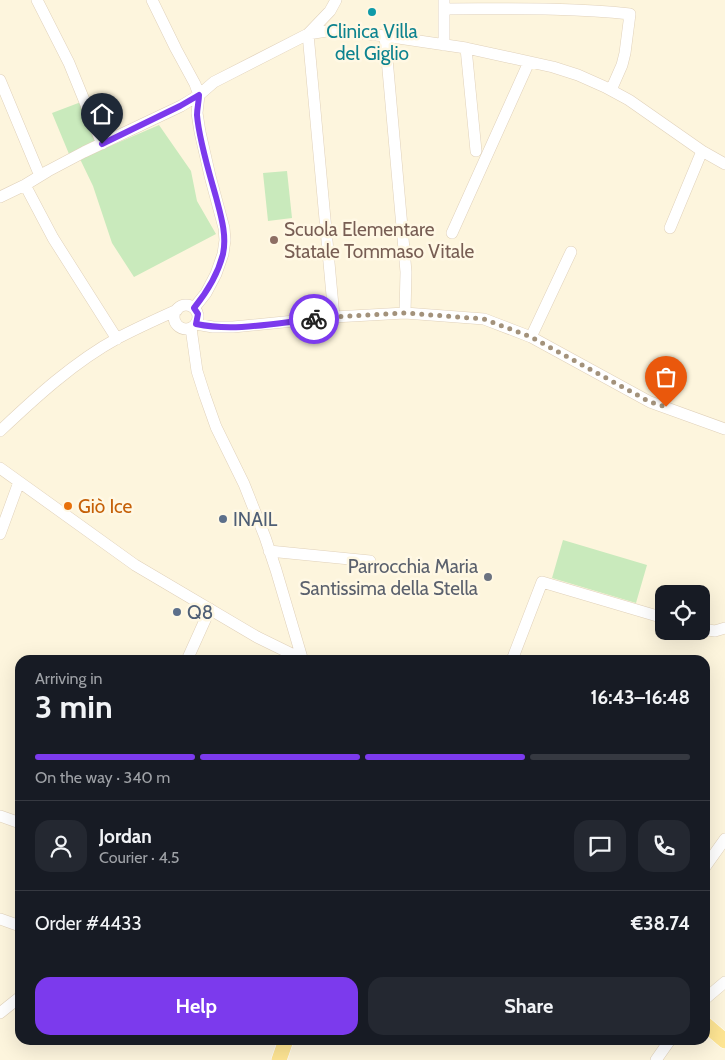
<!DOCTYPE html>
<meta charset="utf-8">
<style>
body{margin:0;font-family:Cabin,sans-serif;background:#242831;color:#f1f3f6;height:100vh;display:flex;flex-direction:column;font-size:19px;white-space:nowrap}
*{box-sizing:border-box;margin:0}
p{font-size:16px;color:#9ea1a6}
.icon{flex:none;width:28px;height:28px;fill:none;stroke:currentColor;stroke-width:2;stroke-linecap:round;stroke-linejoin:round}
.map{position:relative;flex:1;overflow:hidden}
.panel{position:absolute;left:15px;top:655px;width:695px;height:390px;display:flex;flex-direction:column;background:#171b24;border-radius:15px;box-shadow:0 5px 20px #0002}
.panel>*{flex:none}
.fabs{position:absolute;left:655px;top:585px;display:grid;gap:10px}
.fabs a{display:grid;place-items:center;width:55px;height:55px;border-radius:10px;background:#171b24;box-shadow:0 5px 20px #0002;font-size:25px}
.pin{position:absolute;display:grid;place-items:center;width:42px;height:42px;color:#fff;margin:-51px -21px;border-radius:50% 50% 50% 0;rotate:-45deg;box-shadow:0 0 5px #0007}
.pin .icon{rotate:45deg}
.courier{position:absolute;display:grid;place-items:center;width:50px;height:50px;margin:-25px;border:4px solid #7c3aed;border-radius:50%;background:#fff;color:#222;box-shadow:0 1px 6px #0007}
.summary em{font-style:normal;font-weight:700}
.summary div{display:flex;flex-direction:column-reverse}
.summary{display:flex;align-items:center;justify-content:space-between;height:85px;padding:0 20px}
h1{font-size:32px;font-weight:700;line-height:38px}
.bar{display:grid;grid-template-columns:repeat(4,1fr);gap:8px 5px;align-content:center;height:60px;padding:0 20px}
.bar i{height:6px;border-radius:4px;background:#363941}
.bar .current{background:#7c3aed}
.bar p{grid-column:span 4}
.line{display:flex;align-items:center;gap:12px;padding:0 20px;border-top:1px solid #363941}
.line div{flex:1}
.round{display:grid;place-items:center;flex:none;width:52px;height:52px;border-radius:15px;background:#242831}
.button{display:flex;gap:10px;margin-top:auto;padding:10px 20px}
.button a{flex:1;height:58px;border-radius:15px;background:#7c3aed;color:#fff;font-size:20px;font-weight:700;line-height:58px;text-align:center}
.button a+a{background:#242831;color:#f1f3f6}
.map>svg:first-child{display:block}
</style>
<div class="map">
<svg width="725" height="1060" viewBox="0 0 725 1060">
<rect width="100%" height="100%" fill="#fdf5dd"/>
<path fill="#c9eabc" d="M81,102L96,136L94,144L69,154L52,113Z
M159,125L191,171L197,201L216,234L134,277L112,243L93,186L80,159Z
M287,171L292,218L268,221L263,173Z
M563,540L647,565L636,603L552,578Z"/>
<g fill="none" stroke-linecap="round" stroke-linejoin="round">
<defs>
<path id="minor" d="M37,0L69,63L102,144
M152,0L176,49L195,84L199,95L197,113L200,132L210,176L224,228L225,240L223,254L216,274L206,293L194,308
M444,0V45
M444,9C506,9 569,7 630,14L625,53L622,65L611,90
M308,34L333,30L385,36L466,48L553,67L578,75L605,87L629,100L702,151L725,164
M308,34L334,317
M385,36L406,272L405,313
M466,48L476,151
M0,80L40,176
M25,185L53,238L117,339
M0,197L25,185L48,171L84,152L181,106L199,95L214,82L308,34L330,11L336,0
M670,228L702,151
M452,233L529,62
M174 317a12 12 0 1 1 24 0a12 12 0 1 1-24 0Z
M196,324L213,327H233L334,317L405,313L484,319L531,337L650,402L725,429
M191,328L197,371L205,396L216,427L244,484L265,537L276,570L302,658
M531,337L571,252
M0,431C36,397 74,362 118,338C137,328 157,319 177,310
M0,468L135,565L257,637L304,660
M0,534L19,482
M269,551L370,561
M701,629L715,631L725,628
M187,660L210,609
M512,660L542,582L664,618
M0,816L20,823
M705,867L725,839
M0,919L20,926
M705,999L725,982
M0,1013L20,997
M656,1060L670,1040"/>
<path id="major" d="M705,1024L725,1041
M279,1060L286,1040"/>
</defs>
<use href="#minor" stroke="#e0d1ba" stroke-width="12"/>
<use href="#major" stroke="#fff" stroke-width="16"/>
<use href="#minor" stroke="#fff" stroke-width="11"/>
<use href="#major" stroke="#fee593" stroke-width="15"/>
</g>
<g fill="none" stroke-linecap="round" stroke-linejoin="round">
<path stroke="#a3927b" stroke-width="5" stroke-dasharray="0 9" d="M314,319L334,317L406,313L484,319L531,337L650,402L666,407"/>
<path stroke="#7c3aed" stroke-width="6" d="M102,144L180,106L199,95C199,102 197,108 197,115C199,140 209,172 216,197C221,216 227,235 223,254C218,274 207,292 194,308L198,314L196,324C235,332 275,323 314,319"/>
</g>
<circle fill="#0f9aa8" stroke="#fff8e4" stroke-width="2" cx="372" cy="12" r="5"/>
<circle fill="#8d6e63" stroke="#fff8e4" stroke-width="2" cx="274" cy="240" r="5"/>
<circle fill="#e8710a" stroke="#fff8e4" stroke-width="2" cx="68" cy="506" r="5"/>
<g fill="#5c6f8a" stroke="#fff8e4" stroke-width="2">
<circle cx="223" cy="519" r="5"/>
<circle cx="177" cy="612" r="5"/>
</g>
<circle fill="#6b7280" stroke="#fff8e4" stroke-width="2" cx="488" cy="577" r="5"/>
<g text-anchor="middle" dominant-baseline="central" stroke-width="5" stroke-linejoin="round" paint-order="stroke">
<g font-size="19" fill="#0d838f" stroke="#fff8e4">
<text x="372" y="31">Clinica Villa<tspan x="372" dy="22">del Giglio</tspan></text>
</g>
<g font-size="19" fill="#785e54" stroke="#fff8e4" text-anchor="start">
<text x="284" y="229">Scuola Elementare<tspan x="284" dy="22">Statale Tommaso Vitale</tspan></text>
</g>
<g font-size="19" fill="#c56008" stroke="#fff8e4" text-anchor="start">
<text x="78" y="506">Giò Ice</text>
</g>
<g font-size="19" fill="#4e5e75" stroke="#fff8e4" text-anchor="start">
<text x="233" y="519">INAIL</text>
<text x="187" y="612">Q8</text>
</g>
<g font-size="19" fill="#5b616d" stroke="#fff8e4" text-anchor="end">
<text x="478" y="566">Parrocchia Maria<tspan x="478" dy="22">Santissima della Stella</tspan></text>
</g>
</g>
</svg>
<div class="fabs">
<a><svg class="icon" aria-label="locate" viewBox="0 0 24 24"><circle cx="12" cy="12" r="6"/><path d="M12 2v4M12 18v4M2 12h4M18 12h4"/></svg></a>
</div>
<div class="pin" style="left:666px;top:407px;background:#ea580c"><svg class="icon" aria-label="bag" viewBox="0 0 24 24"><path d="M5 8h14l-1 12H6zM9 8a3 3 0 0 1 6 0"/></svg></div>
<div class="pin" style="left:102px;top:144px;background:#1f2937"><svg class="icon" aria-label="home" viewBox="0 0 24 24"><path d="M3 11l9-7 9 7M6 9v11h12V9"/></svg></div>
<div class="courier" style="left:314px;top:319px"><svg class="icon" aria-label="bike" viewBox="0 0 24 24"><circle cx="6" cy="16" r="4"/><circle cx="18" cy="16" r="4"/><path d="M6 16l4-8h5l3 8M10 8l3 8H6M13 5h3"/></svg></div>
<section class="panel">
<div class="summary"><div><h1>3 min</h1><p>Arriving in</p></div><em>16:43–16:48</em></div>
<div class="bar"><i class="current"></i><i class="current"></i><i class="current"></i><i></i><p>On the way · 340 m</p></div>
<div class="line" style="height:90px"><a class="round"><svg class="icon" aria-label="person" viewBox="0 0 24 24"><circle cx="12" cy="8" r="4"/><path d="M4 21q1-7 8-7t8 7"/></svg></a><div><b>Jordan</b><p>Courier · 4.5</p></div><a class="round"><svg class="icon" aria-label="chat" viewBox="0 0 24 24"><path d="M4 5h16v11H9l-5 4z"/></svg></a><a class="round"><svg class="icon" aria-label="phone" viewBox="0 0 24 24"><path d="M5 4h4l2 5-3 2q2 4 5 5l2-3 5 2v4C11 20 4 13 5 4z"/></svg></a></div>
<div class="line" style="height:65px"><div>Order #4433</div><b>€38.74</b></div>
<div class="button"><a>Help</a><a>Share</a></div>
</section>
</div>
